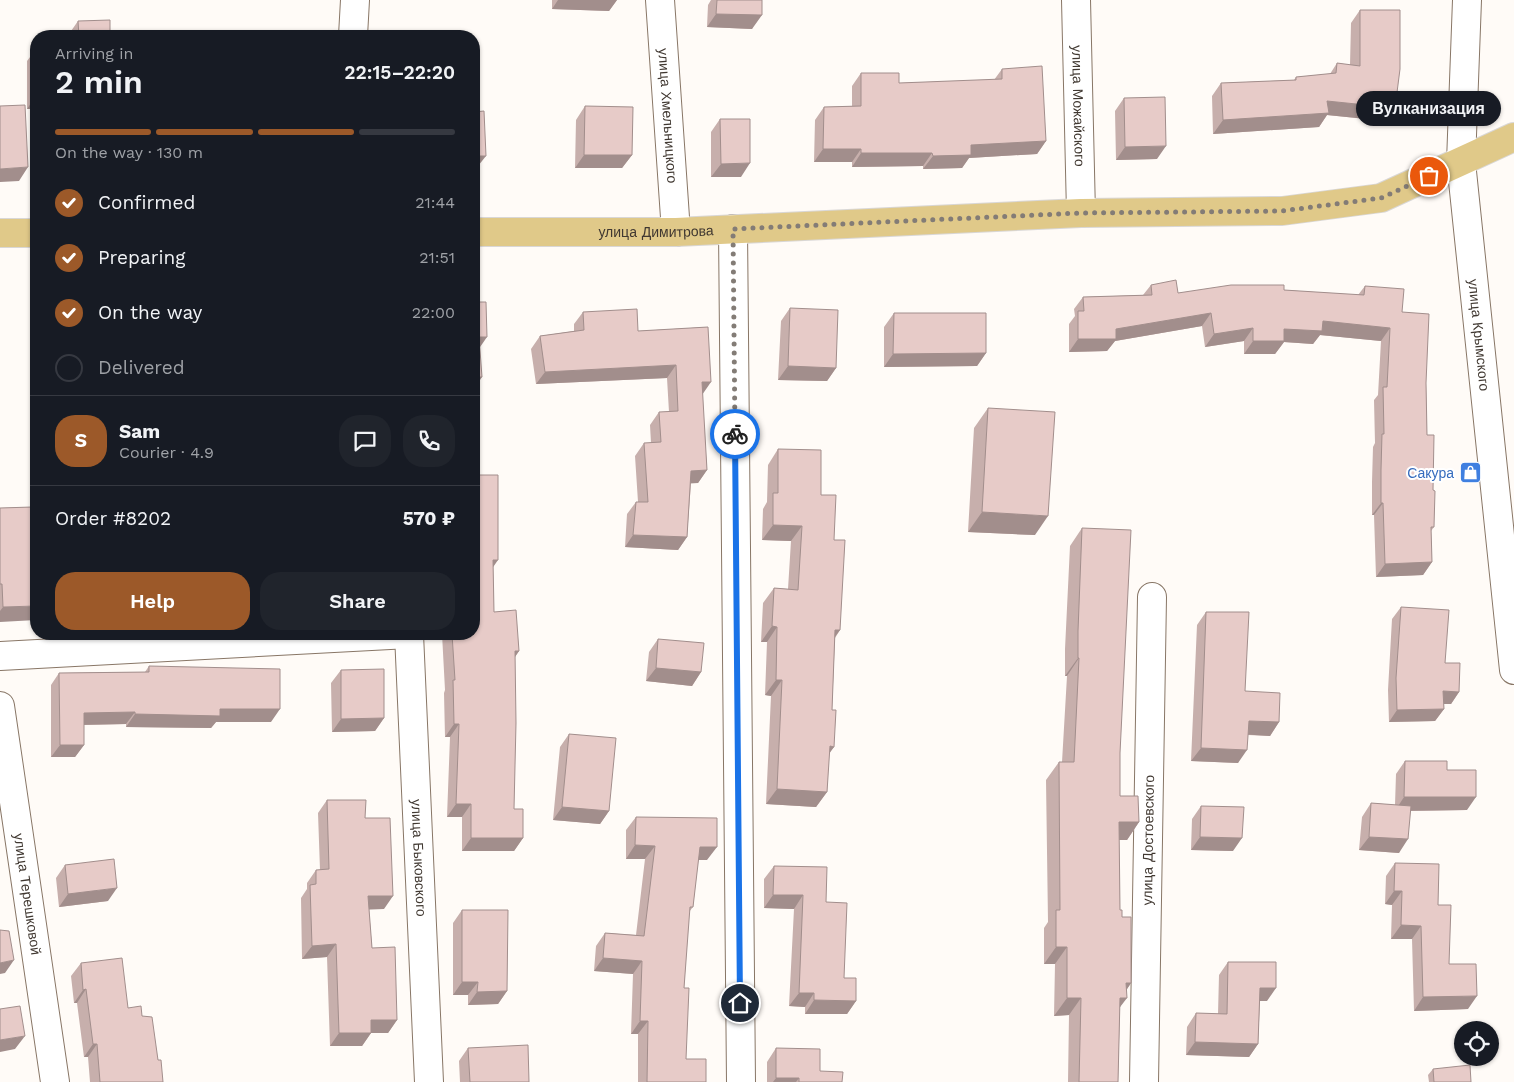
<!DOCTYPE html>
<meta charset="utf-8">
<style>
body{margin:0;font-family:"Work Sans",sans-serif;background:#20242c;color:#f1f3f6;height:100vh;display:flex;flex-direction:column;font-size:19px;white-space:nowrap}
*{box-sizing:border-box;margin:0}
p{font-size:16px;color:#9ea1a6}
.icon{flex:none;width:28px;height:28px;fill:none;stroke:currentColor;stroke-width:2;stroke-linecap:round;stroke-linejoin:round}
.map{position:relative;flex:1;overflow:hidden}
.details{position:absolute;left:30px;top:30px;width:450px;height:610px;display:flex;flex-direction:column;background:#171b24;border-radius:20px;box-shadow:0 1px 4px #0004}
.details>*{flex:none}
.buttons{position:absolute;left:1454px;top:1021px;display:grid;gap:10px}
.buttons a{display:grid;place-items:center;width:45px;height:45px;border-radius:50%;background:#171b24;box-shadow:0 1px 4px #0004;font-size:25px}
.pin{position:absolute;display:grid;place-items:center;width:42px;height:42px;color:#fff;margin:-21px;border:2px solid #fff;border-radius:50%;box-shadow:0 1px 5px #0007}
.courier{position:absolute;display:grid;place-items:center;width:50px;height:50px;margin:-25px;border:4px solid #1a73e8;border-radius:50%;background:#fff;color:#222;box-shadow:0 1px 6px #0007}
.bubble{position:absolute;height:35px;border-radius:18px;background:#171b24;box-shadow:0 1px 4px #0004;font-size:16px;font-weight:600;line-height:35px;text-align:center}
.headline em{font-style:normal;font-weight:600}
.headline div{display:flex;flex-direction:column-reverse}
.headline{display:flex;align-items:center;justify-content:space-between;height:85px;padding:0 25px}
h1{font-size:32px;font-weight:600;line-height:38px}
.bar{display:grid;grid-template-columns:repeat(4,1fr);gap:8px 5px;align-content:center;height:60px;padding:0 25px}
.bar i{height:6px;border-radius:4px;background:#363941}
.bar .active{background:#9c5929}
.bar p{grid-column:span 4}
.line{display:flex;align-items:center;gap:12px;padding:0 25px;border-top:1px solid #363941}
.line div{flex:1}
.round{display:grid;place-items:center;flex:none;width:52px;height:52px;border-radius:20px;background:#20242c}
ol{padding:0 25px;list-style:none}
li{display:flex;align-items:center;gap:15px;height:55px}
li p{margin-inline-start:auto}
li .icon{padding:5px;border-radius:50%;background:#9c5929;color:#fff;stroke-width:4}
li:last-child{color:#9ea1a6}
li i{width:28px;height:28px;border:2px solid #363941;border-radius:50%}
.cta{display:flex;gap:10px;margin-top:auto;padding:10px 25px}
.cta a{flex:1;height:58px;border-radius:20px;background:#9c5929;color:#fff;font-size:20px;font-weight:600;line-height:58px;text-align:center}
.cta a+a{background:#20242c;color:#f1f3f6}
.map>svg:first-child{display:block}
</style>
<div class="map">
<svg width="1514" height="1082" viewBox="0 0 1514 1082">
<rect width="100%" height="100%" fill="#fffbf7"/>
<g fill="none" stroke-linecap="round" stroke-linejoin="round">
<defs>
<g id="minor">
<path id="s1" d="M660,0L676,232"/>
<path id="s2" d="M1076,0L1081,213"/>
<path id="s3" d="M1467,0L1461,162L1514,670"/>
<path d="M353,36L355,0"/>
<path d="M733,229L741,1082"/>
<path id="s4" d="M409,634L429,1082"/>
<path d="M0,656L409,634"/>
<path id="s5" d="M0,706L55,1082"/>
<path id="s6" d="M1144,1082L1152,597"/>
</g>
<g id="major">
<path id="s7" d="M474,232H676L1081,213L1282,211L1381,198L1514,137"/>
<path d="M0,233H36"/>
</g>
</defs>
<use href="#minor" stroke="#887666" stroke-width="30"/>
<use href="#major" stroke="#d9d7d6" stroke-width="30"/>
<use href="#minor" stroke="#fff" stroke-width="28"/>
<use href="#major" stroke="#e0c989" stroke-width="28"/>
</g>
<path fill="#c7afac" d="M552,0H617L609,11L552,9Z
M711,0H762L752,29L707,27L708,5Z
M1360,10L1395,108L1386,121L1327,115L1319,127L1213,134L1212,96L1221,83L1294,80L1296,77L1330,74L1337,63L1350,65L1351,23Z
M78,21L110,36H69V34Z
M36,49V109H27V61Z
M1002,69L1046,141L1037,154L969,158L962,168L923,169V166L852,167V162H814L815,120L824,107L852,106V86L861,73L899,83L994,80Z
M1124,98L1157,159L1116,160L1115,111Z
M585,106L632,155L622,168H575L576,120Z
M720,119L741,177H711V132Z
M1151,285L1178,293L1284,290L1358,295L1365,286L1402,312L1426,383L1427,435L1433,490L1434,527L1431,531L1432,562L1423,575L1376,577L1374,515H1372V482L1373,447L1375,443L1374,400L1378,395L1381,341L1320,335L1313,344L1284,342L1275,354H1244V341L1205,347L1202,326L1115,341L1107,351L1069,352V324L1075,316L1074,309L1083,297L1143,295Z
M790,308L836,368L827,381L778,380L781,321Z
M583,312L638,331L708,327L702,394L707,470L698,483H691L687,537L678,550L625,547L627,514L636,502H638L635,456L644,443H651L650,425L659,412H669L667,378L536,384L531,349L540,336L574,331V324Z
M894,313L986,353L977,366L884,367V327Z
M988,408L1035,535L968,532L974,428Z
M778,449L821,495L834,540L840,630L835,638L832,710L834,747L829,753L827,792L816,807L766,804L771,696L765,695L767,642H761L763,603L774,588L788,589L791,541L762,540L763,509L767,502L768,465Z
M32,507L0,622V508Z
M1082,528L1120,753V796L1139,822L1127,840H1119L1120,910L1122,917L1131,983L1127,989L1120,1007L1118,1082H1068L1069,1015L1054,1016L1055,964H1044V928L1048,922L1046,780L1059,762H1062L1067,676H1065V649L1070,546Z
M493,567L494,612L519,651L515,657L514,809L523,838L514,851H462V817H447L450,737H445L444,693L445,690L442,634H474Z
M1401,607L1445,663L1459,692L1451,704H1444V709L1435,721L1389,722L1388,690L1392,619Z
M1206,612L1245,691L1279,722L1270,736L1248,735L1238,763L1191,761L1197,625Z
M658,639L701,672L692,686L646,681L649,652Z
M149,666L271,722H216L211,728L126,727V724L84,725V745L75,757H51V685L59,673L145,672Z
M341,670L384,718L375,731L332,732L331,683Z
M569,734L609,811L600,824L553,820L560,747Z
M1405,761L1447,770L1467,810L1410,811L1399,853L1359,850L1362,817L1371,803L1395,805L1396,774Z
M327,800L365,818L384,909H369L372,948L397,1020L388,1033H371L362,1046H330L327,957L302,959L301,898L307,889V883L316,870H320L318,813Z
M1201,806L1233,851L1191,850L1192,819Z
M636,817L707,860H698L693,907L689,912L684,988L686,1059L706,1082H638V1034H631L633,974L594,971L596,946L605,933L636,935L645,859H626V830Z
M1395,863L1438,905L1449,964L1468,1009L1414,1011L1412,939H1391L1392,905L1385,904L1386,876Z
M65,865L108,901L59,907L56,878Z
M774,866L826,902L844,978L856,1001L847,1014H805V1007L789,1006L794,909L764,908V879Z
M462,910L507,991L498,1004L468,1005V995H453V923Z
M1228,962L1267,1001H1260L1258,1044L1249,1057L1186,1055L1187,1027L1196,1013L1218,1014L1219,975Z
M81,963L128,1008L142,1016L158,1060L163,1082H90L88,1057H84L77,1003H74L71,976Z
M468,1048L529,1082H460L459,1061Z
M776,1048L820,1071L842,1082H767V1062Z
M1433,1069L1471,1082H1429L1428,1075Z"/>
<path fill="#a28e8c" d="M558,0H617L609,11L552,9Z
M716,14L762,15L752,29L707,27Z
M36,96V109H27Z
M1327,101L1395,108L1386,121L1327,115L1319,127L1213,134L1223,120Z
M1046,141L1037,154L969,158L962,168L923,169L933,156L971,145Z
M1166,146L1157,159L1116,160L1125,147Z
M823,149H861L852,162H814Z
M861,153H932L923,166L852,167Z
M584,155H632L622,168H575Z
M474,156H486L478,166L474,167Z
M750,163L741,177H711L721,164Z
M28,167L19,181L0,182V169Z
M1211,313L1202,326L1115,341L1107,351L1069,352L1078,339L1116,329Z
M1323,321L1390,328L1381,341L1320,335L1313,344L1284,342L1275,354H1244L1253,341L1284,329Z
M1253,328L1244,341L1205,347L1214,334Z
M479,337H487L478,350Z
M986,353L977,366L884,367L893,354Z
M676,365L667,378L536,384L545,372Z
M788,366L836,368L827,381L778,380Z
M474,377H482L474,389Z
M702,382H711L702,395Z
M707,470L698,483L682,484L691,471Z
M1381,503H1383L1374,515H1372Z
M982,512L1048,516L1035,535L968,532Z
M773,525L802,526L791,541L762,540Z
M633,535L687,537L678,550L625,547Z
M493,560H498L489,573Z
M1432,562L1423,575L1376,577L1385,564Z
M36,606V620L0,622V611L3,607Z
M772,626L777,627L767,642H761Z
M835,630H840L829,645Z
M515,651H519L510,664Z
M1078,658H1079L1067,676H1065Z
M656,668L701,672L692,686L646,681Z
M776,680H782L771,696L765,695Z
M1443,691L1459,692L1451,704H1435Z
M220,709H280L271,722H216L211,728L126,727L135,714Z
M1444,709L1435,721L1389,722L1397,710Z
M135,712L126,724L75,725L84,713Z
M384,718L375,731L332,732L341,719Z
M1249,721L1279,722L1270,736L1239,734Z
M454,724H459L450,737H445Z
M60,745H84L75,757H51Z
M830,746L834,747L823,762Z
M1201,748L1247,750L1238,763L1191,761Z
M777,789L827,792L816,807L766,804Z
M1404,797H1476L1467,810L1395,811Z
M456,804H471L462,817H447Z
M562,807L609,811L600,824L553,820Z
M1119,822H1139L1127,840H1107Z
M1200,837L1242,838L1233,851L1191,850Z
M1369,837L1408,839L1399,853L1359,850Z
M471,838H523L514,851H462Z
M635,845L655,846L645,859H626Z
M700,847H717L707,860H691Z
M117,888L108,901L59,907L68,894Z
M1394,891H1402L1392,905L1385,904Z
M773,895H803L794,909L764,908Z
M368,896H393L384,909L358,910Z
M1401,925L1421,926L1412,939H1391Z
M336,944L327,957L302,959L312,946Z
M1056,947H1067L1055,964H1044Z
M603,958L642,961L633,974L594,971Z
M14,960L5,973L0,974V963Z
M462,982H478L468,995H453Z
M1126,983H1131L1121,998H1127L1114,1015H1108Z
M1260,988H1276L1267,1001H1251Z
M86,989L77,1003H74L83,990Z
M507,991L498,1004L468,1005L477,992Z
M799,993H814L805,1007L789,1006Z
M1477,996L1468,1009L1414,1011L1423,997Z
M1067,998H1081L1069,1015L1054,1016Z
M814,1000L856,1001L847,1014H805Z
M371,1020H397L388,1033H371L362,1046H330L339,1033Z
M640,1021H648L638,1034H631Z
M25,1036L15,1049L0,1052V1040Z
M1195,1042L1258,1044L1249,1057L1186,1055Z
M93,1044H97L88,1057H84Z
M776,1078H799L796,1082H773Z"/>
<path fill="#e7cbc8" stroke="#a28e8c" d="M717,0H762V15L716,14Z
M1360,10H1400V69L1395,108L1327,101L1329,113L1223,120L1221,83L1296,80V77L1336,73L1337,63L1360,66Z
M110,20V36H79L78,21Z
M1042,66L1046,141L971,145V155L933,156L932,153H861V149H823L824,107L861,106V73H899V83L1002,79V69Z
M1165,97L1166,146L1125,147L1124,98Z
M25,105L28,167L0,169V106Z
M585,106L633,107L632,155H584Z
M484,111L486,156H474V112Z
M720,119H750V163L721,164Z
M1176,280L1178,293L1231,285H1284V290L1364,295L1365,286L1404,289L1402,312L1429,314L1426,383L1427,435H1434L1433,490L1435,491L1434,527H1431L1432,562L1385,564L1383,503H1381V470L1382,434H1384L1383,387H1387L1390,328L1323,321L1322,331L1284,329V341H1253V328L1214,334L1211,313L1116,329V339H1078V311H1084L1083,297L1152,295L1151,285Z
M474,302H486L487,337H479L482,377H474Z
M790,308L838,310L836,368L788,366Z
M637,309L638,331L708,327L711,382H702L707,470L691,471L687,537L633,535L636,502H648L644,443L661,442L659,412L678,411L676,365L545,372L540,336L584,330L583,312Z
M894,313H986V353L893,354Z
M988,408L1055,412L1048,516L982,512Z
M778,449L821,450V495H836L834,540H845L840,630H835L832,710H836L834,747L830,746L827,792L777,789L782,680H776L777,627L772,626L774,588L798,590L802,526L773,525V493H778Z
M474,475H498V560H493L494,612L516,610L519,651H515L516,723L514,809H523V838H471V804H456L459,724H454L453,680H455L452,634H474Z
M32,507L34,558H36V606L3,607L2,584H0V508Z
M1082,528L1131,530L1120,753V796H1138L1139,822H1119L1120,910H1122V917H1131V983H1126L1127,998H1120L1118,1082H1079L1081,998H1067V947H1056V910H1060L1059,762H1074L1079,658H1078V631Z
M1401,607L1449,610L1445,663H1460L1459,692L1443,691L1444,709L1397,710L1396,678Z
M1206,612H1249L1245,691L1280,693L1279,722L1249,721L1247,750L1201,748Z
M658,639L704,643L701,672L656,668Z
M149,666L280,669V709H220V716L135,714V712L84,713V745H60L59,673L149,672Z
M384,669V718L341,719V670Z
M569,734L616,738L609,811L562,807Z
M1405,761H1447V770H1476V797H1404Z
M327,800H366L365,818H390L393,896H368L372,948L395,947L397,1020H371V1033H339L336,944L312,946L310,885L316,884V870L329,869Z
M1371,803L1411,806L1408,839L1369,837Z
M1201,806L1244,807L1242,838L1200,837Z
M636,817L717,818V847H700L693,907H690L684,988H689L686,1059H706V1082H647L648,1021H640L642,961L603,958L605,933L644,936L655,846L635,845Z
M114,859L117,888L68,894L65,865Z
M1395,863L1439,864L1438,905H1451L1449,964H1476L1477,996L1423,997L1421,926L1401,925L1402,891H1394Z
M774,866L827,867L826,902L847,903L844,978H856V1001L814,1000V993H799L803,895H773Z
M462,910H508L507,991L477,992L478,982H462Z
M0,930L9,931L14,960L0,963Z
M122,958L128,1008L141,1006L142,1016L152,1017L158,1060H161L163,1082H100L97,1044H93L86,989L83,990L81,963Z
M1228,962H1276V988H1260L1258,1044L1195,1042L1196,1013L1227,1014Z
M20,1006L25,1036L0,1040V1009Z
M528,1045L529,1082H470L468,1048Z
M776,1048L820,1049V1071L843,1072L842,1082H799V1078H776Z
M1470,1065L1471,1082H1434L1433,1069Z"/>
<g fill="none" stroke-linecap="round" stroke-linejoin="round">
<path stroke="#837c76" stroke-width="5" stroke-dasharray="0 9" d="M735,434L733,229L1080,213L1282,211L1381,198L1429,176"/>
<path stroke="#1a73e8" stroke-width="6" d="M735,434L740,1003"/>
</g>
<defs>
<symbol id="shop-square" viewBox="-11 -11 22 22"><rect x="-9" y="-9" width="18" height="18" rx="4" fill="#3f7fe0" stroke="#fff"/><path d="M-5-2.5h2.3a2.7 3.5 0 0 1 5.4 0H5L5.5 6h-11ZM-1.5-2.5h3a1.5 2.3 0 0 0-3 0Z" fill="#fff"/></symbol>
</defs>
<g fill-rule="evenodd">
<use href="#shop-square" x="1458" y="460" width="25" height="25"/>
</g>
<g text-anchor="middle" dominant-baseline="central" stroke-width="4" stroke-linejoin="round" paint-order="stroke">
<g font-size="14" fill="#403831" stroke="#fff">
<text stroke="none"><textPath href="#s2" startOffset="106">улица Можайского</textPath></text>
<text stroke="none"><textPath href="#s1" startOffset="116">улица Хмельницкого</textPath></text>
<text stroke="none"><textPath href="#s7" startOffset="182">улица Димитрова</textPath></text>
<text stroke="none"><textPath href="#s3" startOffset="336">улица Крымского</textPath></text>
<text stroke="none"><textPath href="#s6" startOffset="242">улица Достоевского</textPath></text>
<text stroke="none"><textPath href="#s4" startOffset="224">улица Быковского</textPath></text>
<text stroke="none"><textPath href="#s5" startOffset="190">улица Терешковой</textPath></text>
</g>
<g font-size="14" fill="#366cbe" stroke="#fff" text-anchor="end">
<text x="1454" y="473">Сакура</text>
</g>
</g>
</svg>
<div class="buttons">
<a><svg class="icon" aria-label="locate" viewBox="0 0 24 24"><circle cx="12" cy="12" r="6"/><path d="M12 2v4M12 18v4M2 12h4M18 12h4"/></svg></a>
</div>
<div class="pin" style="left:1429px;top:176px;background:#ea580c"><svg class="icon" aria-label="bag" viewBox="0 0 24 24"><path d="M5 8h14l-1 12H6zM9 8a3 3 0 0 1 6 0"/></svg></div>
<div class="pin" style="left:740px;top:1003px;background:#1f2937"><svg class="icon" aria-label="home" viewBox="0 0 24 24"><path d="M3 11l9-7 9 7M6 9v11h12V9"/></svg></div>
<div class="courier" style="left:735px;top:434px"><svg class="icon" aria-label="bike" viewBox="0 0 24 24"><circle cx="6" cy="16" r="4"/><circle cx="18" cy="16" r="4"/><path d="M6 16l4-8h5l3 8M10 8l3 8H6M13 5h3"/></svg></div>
<div class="bubble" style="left:1356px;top:91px;width:145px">Вулканизация</div>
<section class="details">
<div class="headline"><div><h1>2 min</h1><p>Arriving in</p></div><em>22:15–22:20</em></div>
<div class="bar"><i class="active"></i><i class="active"></i><i class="active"></i><i></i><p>On the way · 130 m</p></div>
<ol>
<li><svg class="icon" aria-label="check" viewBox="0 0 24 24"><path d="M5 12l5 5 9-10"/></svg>Confirmed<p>21:44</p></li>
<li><svg class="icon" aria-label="check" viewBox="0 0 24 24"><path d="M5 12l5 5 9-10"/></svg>Preparing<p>21:51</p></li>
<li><svg class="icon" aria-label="check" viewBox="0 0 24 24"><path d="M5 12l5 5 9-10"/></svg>On the way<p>22:00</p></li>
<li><i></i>Delivered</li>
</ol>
<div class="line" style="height:90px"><b class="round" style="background:#9c5929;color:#fff">S</b><div><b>Sam</b><p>Courier · 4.9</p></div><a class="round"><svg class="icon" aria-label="chat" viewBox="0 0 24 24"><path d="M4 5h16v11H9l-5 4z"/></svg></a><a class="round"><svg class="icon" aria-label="phone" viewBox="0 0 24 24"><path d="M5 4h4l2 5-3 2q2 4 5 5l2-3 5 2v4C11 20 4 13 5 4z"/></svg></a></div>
<div class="line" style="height:65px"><div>Order #8202</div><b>570 ₽</b></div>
<div class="cta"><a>Help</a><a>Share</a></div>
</section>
</div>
